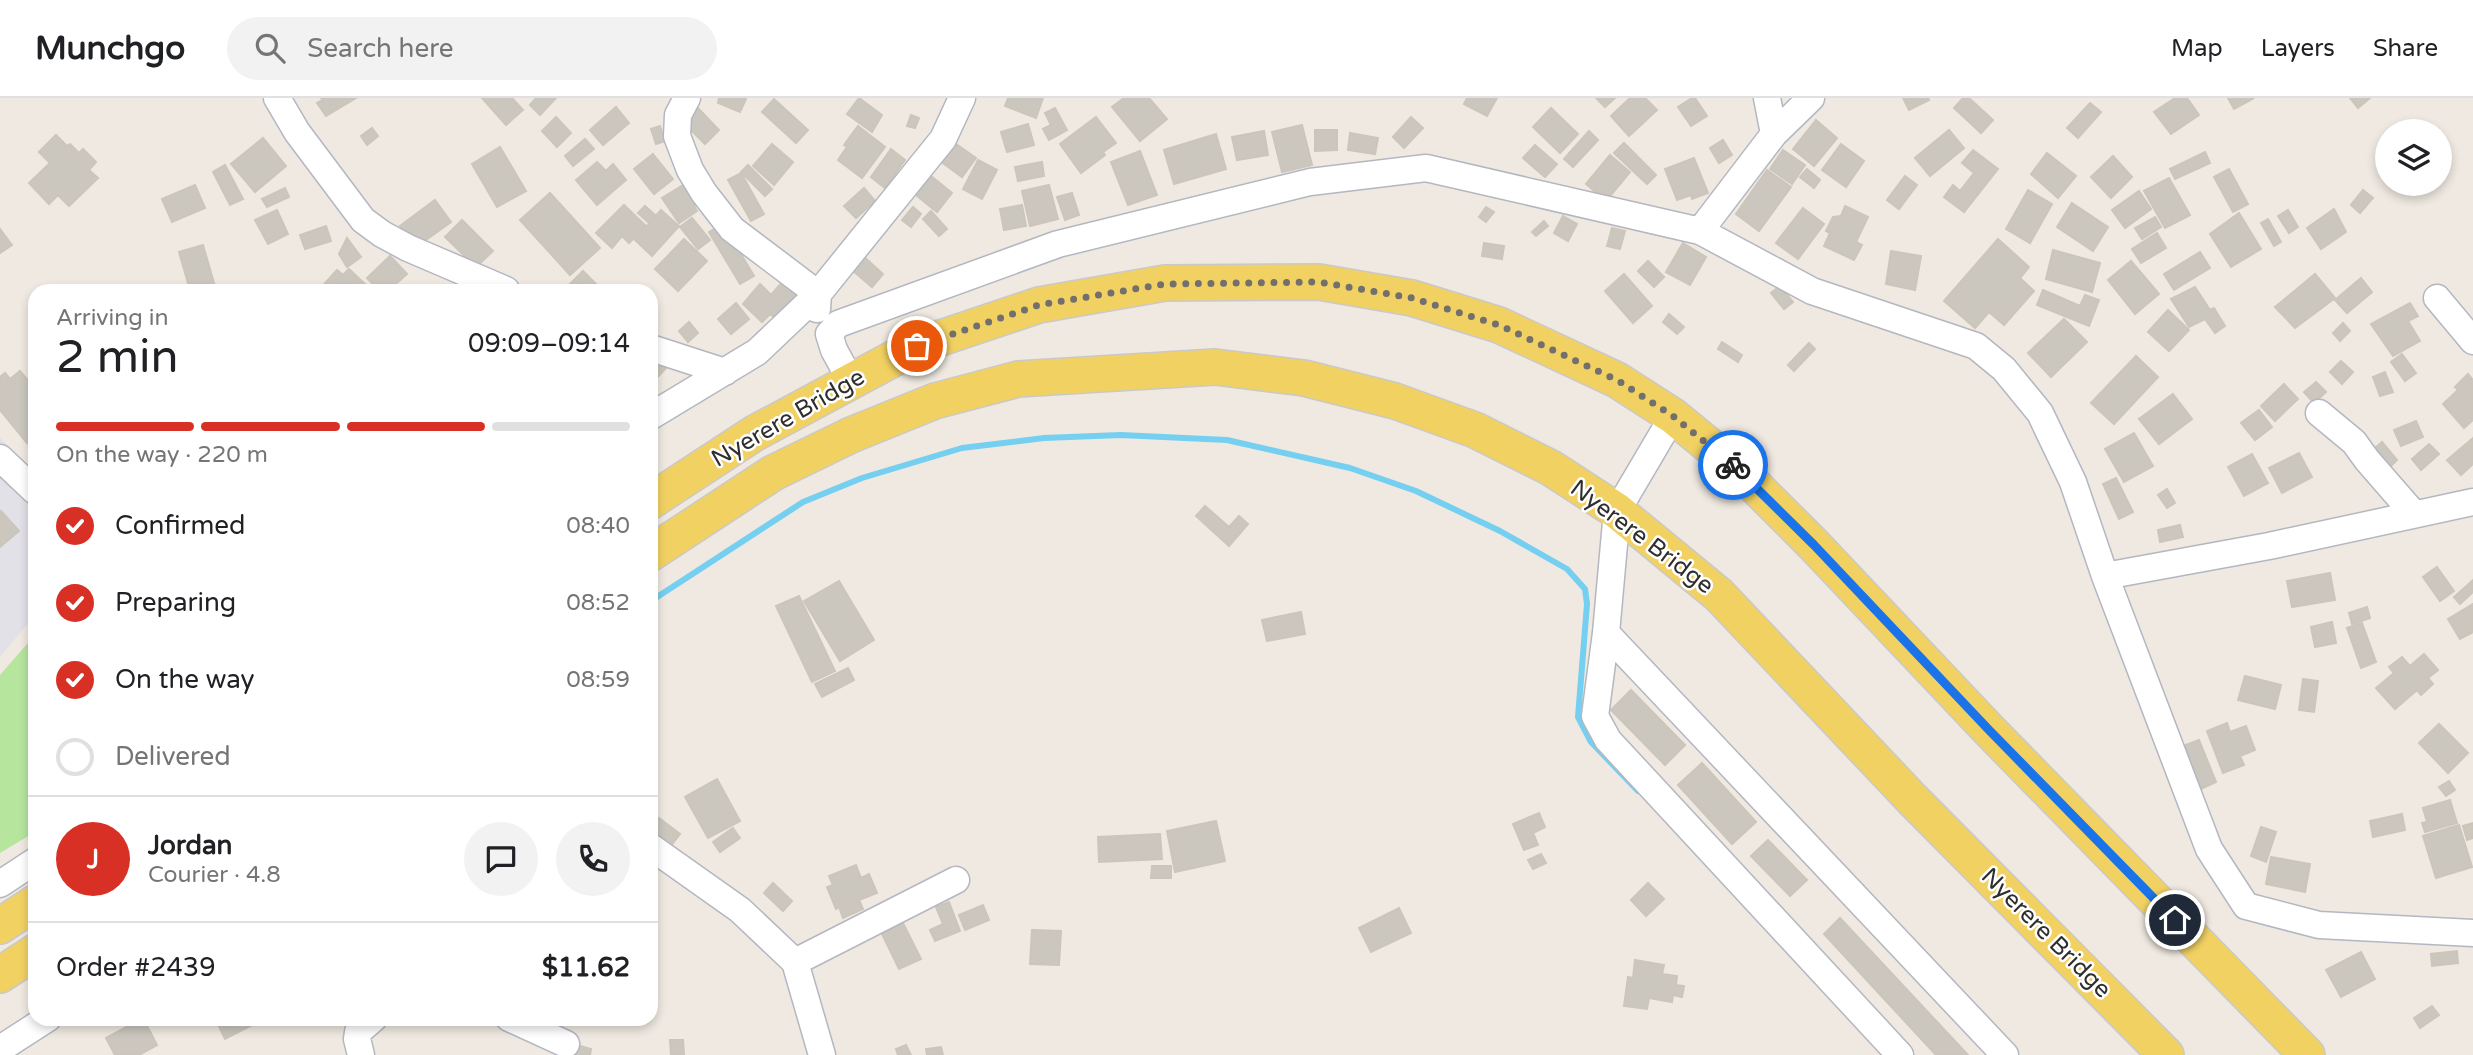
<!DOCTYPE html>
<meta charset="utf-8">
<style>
body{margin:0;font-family:"Varela Round",sans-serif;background:#f2f2f2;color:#202124;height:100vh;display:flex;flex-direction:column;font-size:26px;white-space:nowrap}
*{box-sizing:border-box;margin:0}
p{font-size:23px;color:#757577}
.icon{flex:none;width:38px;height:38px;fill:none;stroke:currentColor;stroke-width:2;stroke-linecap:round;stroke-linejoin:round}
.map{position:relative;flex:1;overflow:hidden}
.details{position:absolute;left:28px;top:186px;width:630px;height:742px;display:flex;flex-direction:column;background:#fff;border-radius:21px;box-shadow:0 4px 10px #0003}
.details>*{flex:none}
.fabs{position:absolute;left:2375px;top:21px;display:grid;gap:14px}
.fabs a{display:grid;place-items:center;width:77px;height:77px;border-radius:50%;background:#fff;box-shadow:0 4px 10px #0003;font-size:35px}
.pin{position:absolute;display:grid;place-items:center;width:60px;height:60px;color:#fff;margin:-30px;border:4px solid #fff;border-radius:50%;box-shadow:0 2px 7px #0007}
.courier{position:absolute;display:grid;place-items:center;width:70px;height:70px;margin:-35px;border:5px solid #1a73e8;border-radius:50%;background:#fff;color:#222;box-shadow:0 2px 9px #0007}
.summary em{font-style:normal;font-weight:600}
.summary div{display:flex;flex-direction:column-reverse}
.summary{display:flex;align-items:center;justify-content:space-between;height:119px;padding:0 28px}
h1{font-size:46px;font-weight:600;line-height:52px}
.bar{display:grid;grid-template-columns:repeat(4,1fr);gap:10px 7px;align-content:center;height:84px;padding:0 28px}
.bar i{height:9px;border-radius:5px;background:#e0e0e0}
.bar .active{background:#d93025}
.bar p{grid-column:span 4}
.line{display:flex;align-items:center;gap:18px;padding:0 28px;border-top:2px solid #e0e0e0}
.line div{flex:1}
.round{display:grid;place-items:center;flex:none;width:74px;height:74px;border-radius:37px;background:#f2f2f2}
ol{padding:0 28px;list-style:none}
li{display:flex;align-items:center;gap:21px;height:77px}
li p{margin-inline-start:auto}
li .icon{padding:7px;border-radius:50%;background:#d93025;color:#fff;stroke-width:4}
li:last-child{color:#757577}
li i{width:38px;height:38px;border:4px solid #e0e0e0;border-radius:50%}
header{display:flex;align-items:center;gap:42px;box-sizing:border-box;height:98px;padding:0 35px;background:#fff;border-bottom:2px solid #e0e0e0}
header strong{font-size:33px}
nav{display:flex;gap:38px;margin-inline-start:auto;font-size:24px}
.search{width:490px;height:63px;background:#f2f2f2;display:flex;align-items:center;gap:18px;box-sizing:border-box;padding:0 24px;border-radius:38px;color:#757577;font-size:26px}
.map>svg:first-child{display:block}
</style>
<header>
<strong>Munchgo</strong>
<div class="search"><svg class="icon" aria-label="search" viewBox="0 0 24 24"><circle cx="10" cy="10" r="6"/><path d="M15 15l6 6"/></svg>Search here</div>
<nav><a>Map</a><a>Layers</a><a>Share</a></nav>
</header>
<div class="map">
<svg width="2473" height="957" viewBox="0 0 2473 957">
<rect width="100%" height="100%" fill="#efe9e1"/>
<path fill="#e3e1e8" d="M0,340L35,376V517L0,559Z"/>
<path fill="#b6e59e" d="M35,537V734L0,755V577Z"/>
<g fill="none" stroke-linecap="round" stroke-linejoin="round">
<path stroke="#75cff0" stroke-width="6" d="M651,503L803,404L862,380L962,350L1044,340L1121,337L1227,342L1350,370L1416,393L1500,433L1567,471L1585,491L1587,506L1578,619L1591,644L1638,693"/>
</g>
<path fill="#cbc7bf" stroke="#cbc5ba" stroke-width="2" d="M321,0H356L326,18L317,5L323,2Z
M482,0H512L523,12L506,27Z
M536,0H556L540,17L530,7Z
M719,0H744L746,1L740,14L718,5Z
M859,0L882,17L872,34L847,16Z
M1008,0H1043L1036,20L1005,8Z
M1124,0H1149L1167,21L1140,43L1112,9Z
M1467,0H1497L1487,18L1464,6Z
M1596,0H1615L1605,9Z
M1630,0H1645L1657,12L1629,38L1611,18Z
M1692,0H1695L1707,18L1691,28L1678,9Z
M1903,0H1928L1929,2L1909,12Z
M1963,0H1969L1993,22L1981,35L1954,10Z
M2175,0H2187L2199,17L2171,36L2154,14Z
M2228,0H2254L2234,11Z
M2350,0H2370L2358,10Z
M774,1L808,32L796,45L762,14Z
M2090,5L2101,14L2078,40L2067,30Z
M695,7L719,32L705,46L681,22Z
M616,9L629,25L603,47L590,32Z
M1055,10L1067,32L1049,42L1043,31L1051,27L1045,15Z
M1551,10L1578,36L1560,55L1533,29Z
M911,17L919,20L915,30L907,28Z
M556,19L571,35L557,49L542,33Z
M1096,19L1116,45L1103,54L1105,57L1081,75L1060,46Z
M1411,19L1423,30L1404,50L1393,39Z
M1816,22L1837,40L1814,68L1793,51Z
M1028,26L1034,47L1007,54L1001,34Z
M1302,27L1312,67L1282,74L1272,34Z
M660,28L665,43L656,46L651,31Z
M858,28L885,49L862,80L838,62L847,49L844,47Z
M372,30L378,38L367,47L361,38Z
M1315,32H1337V52L1315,53Z
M1949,32L1964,50L1930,78L1915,60Z
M1264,33L1268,57L1237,62L1232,39Z
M1589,33L1598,42L1573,69L1564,61Z
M1350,35L1378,40L1375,56L1348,52Z
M1216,36L1226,71L1174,86L1164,52Z
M56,37L67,48L70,46L79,55L83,51L96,64L89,72L98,80L69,108L58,97L49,106L29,85L50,65L39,54Z
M263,40L286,68L255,94L231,66Z
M585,41L594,51L573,68L565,58Z
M949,41L976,60L962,79L936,60Z
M1723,42L1732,57L1719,65L1710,50Z
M1624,45L1656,77L1647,86L1614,55Z
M772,46L793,64L774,87L753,68Z
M1841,46L1864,63L1846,89L1822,72Z
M1535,47L1557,66L1545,79L1523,60Z
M500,49L526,93L497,109L472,66Z
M891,51L905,62L885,90L871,79Z
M1783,52L1805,67L1792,86L1770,71Z
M1973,52L1998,71L1964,114L1944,99L1953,87L1960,93L1974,75L1962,65Z
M1140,53L1157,97L1128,107L1111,64Z
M2205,54L2210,65L2175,81L2170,71Z
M2047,55L2076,78L2058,100L2031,76Z
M653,56L673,81L654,96L634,71Z
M1610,57L1630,74L1606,103L1586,86Z
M2113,58L2132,79L2111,100L2091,79Z
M1694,60L1708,95L1692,101L1691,97L1677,102L1665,71Z
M978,62L997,72L982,101L963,91Z
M597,64L606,73L613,66L626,82L597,107L576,82Z
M1042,64L1044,78L1018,83L1015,69Z
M225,67L243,101L230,107L213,74Z
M748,67L772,91L765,98L741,74Z
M1807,71L1820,82L1814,90L1800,79Z
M2229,71L2248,106L2233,114L2214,79Z
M1767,72L1791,89L1759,133L1736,116Z
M741,75L764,116L751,123L728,82Z
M931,78L952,95L937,114L916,97Z
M1905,78L1917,87L1899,111L1887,102Z
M2169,80L2190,117L2165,130L2144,93Z
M195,87L205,110L172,124L162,101Z
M683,87L687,92L689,90L699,105L694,108L697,113L679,125L662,100Z
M1049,87L1058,121L1030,128L1022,93Z
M285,90L289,99L267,109L262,101Z
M864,90L875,103L856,120L844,108Z
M2028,92L2052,106L2030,145L2006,131Z
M2363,92L2373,100L2360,115L2351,107Z
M2139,93L2151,111L2125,130L2112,112Z
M550,95L600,150L570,177L520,122Z
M1072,95L1079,117L1065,122L1057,99Z
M435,102L451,124L416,149L400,128Z
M2072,105L2108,129L2093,153L2057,129Z
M624,107L646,128L629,145L622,138L612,150L596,135Z
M1022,107L1026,128L1004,132L1000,111Z
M645,108L655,117L649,125L638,115Z
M1845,108L1868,119L1856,144L1862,147L1854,162L1824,148L1830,135L1826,133L1833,119L1841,118Z
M913,109L921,116L911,129L902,122Z
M1486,109L1494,114L1486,124L1479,119Z
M1803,110L1824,126L1798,161L1776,145Z
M2334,111L2346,134L2321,151L2307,130Z
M277,112L288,136L268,146L255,122Z
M661,112L679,128L652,158L635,142Z
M2288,112L2298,129L2289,135L2278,118Z
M931,113L947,131L939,138L923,121Z
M2239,115L2261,151L2231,169L2210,136Z
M1563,118L1577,126L1568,143L1554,135Z
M2155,119L2161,129L2142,141L2135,130Z
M692,120L710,142L698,151L680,129Z
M2268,121L2281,144L2274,148L2261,125Z
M462,122L493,153L476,169L445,139Z
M1544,123L1548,128L1536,138L1532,134Z
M723,126L754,178L740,186L709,134Z
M326,128L331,143L305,151L300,137Z
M1612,130L1625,133L1620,151L1607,148Z
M0,131L12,147L0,155Z
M2157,135L2166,150L2141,165L2132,151Z
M347,140L361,159L347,169L339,156Z
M684,141L707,163L678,193L655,171Z
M1998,141L2029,169L2020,180L2034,193L2004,227L1989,214L1975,230L1944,203Z
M1484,145L1504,148L1502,161L1482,158Z
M1683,145L1706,159L1690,187L1666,174Z
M203,147L216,192H190L179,154Z
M2053,152L2100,165L2092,194L2046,181Z
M1891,153L1921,158L1915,192L1886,186Z
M2200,154L2210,170L2174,192L2164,176Z
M862,157L883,176L872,189L851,171Z
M390,158L407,176L389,192H379L367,180Z
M1648,163L1664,179L1654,189L1638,173Z
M2131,163L2159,196L2135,216L2108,182Z
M349,171L368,189L364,192H319L337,172L343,177Z
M583,173L602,192H573L568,188Z
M1624,176L1652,208L1633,225L1605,193Z
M2315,176L2335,200L2295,230L2275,209Z
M2361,180L2372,194L2347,215L2335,202Z
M784,182L798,195L775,220L770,216L762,224L743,206L760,186L771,197Z
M1780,188L1793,204L1784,211L1771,195Z
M2195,189L2210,212L2214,210L2225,228L2215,235L2205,221L2189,229L2171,201Z
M2043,192L2080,208L2085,197L2099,202L2089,228L2037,207Z
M736,205L749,221L731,236L718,221Z
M2410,205L2418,218L2408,223L2420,243L2393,258L2371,226Z
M2168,212L2189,232L2169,253L2148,234Z
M1669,216L1684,229L1677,236L1663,224Z
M2064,221L2087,244L2051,279L2028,255Z
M689,224L698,235L688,244L679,233Z
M2343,225L2350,233L2340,243L2333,235Z
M1722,244L1742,257L1738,264L1718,251Z
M1809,245L1815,251L1794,273L1788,267Z
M2402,256L2416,275L2405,283L2391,264Z
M2136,258L2158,279L2114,326L2091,305Z
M651,263L668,268L651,286Z
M2341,263L2353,274L2342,286L2330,274Z
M20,273L35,291V299L31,302L35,307V338L27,345L0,312V279L5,275L10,281Z
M2385,274L2393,294L2380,298L2373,279Z
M2468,276L2473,282V322L2464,330L2443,306L2458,292L2455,289Z
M2316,284L2326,294L2314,305L2304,294Z
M2284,286L2298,301L2275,323L2261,308Z
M2173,296L2192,321L2159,346L2139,321Z
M2259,312L2272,329L2255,342L2241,325Z
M2416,323L2423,339L2401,348L2394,332Z
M2134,335L2153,368L2124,384L2105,351Z
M2473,340V366L2461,377L2447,362Z
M2382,344L2397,362L2389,370L2374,351Z
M2429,346L2439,356L2421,372L2412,361Z
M2299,355L2312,379L2282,395L2269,370Z
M2252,356L2268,385L2244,398L2228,369Z
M2116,380L2133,414L2119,421L2103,386Z
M2167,391L2175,405L2167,410L2158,397Z
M1205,408L1229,429L1239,418L1248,426L1229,448L1196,418Z
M1,413L19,433L0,449V414Z
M2180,427L2183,439L2160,444L2158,432Z
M2437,469L2454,493L2440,503L2423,479Z
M2330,475L2335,502L2292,509L2287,483Z
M2473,482V494L2460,506L2454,499Z
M839,483L874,542L840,563L804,503Z
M799,498L835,573L812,584L776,508Z
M2473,506V534L2460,541L2448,521Z
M2367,509L2370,520L2352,526L2349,515Z
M1301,514L1305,536L1267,543L1262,522Z
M2332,524L2336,545L2315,549L2311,529Z
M2362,525L2376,564L2361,570L2347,530Z
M2424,556L2438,572L2428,580L2433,586L2421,597L2417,592L2395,611L2376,590L2394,575L2389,569L2402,559L2410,568Z
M848,570L854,582L822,599L815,586Z
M2245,578L2281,587L2275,611L2238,602Z
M2303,581L2318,583L2314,614L2299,612Z
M1631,592L1685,647L1665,667L1611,612Z
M2227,625L2230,634L2246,628L2255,652L2240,658L2244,667L2223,675L2207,633Z
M2439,626L2468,655L2448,675L2419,645Z
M2199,642L2216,684L2201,691L2183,648Z
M1702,665L1756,724L1732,746L1678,687Z
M717,681L740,723L708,740L685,699Z
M2449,683L2455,692L2446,698L2439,689Z
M2450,702L2457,725L2425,734L2422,725L2427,724L2423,710Z
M1539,715L1545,729L1533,735L1538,747L1524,752L1513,726Z
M2402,716L2405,732L2373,739L2370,723Z
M659,720L680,736L670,749L651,735V730Z
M1216,723L1225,763L1175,774L1167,733Z
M2473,725V740L2467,742L2463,728Z
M2459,727L2472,769L2436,780L2423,738Z
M2261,729L2276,734L2266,764L2251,758Z
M733,730L740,740L720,754L713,744Z
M1160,736L1162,761L1099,764L1098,739Z
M1768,742L1807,782L1790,798L1751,758Z
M1541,756L1546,765L1533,771L1528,762Z
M2271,759L2310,766L2305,794L2266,786Z
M856,767L861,780L869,776L877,795L859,802L863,811L843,820L839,809L836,811L827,789L833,787L829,778Z
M1152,768H1171V780H1151Z
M773,785L792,803L783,813L764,795Z
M1648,785L1664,801L1646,818L1631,802Z
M949,804L960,833L935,843L930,832L943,826L936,809Z
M983,807L989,822L965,832L959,817Z
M1399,810L1411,835L1371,854L1359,830Z
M1840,820L1968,957H1936L1824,836Z
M902,823L921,861L899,871L881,834Z
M1032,832L1061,833L1059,867L1030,866Z
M2457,853L2458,865L2432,868L2431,856Z
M2361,854L2375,881L2341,899L2326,872Z
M1635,862L1664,867L1662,876L1677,878L1676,887L1684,888L1682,899L1673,897L1672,904L1649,900L1647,911L1624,908L1628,879L1633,880Z
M2432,908L2439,917L2420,930L2414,920Z
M143,920L157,947L139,957H115L106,940Z
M215,920H248L252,927L225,941Z
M670,942H683L684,957H671Z
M576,947L591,951L590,957H574Z
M906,947L911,957H898L896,951Z
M941,949L943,957H927L926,951Z"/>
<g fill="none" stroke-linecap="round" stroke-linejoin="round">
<defs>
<path id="minor" d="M277,0L297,34L363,122L382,136L408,150L506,192
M687,0L678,17L677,38L690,72L704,95L732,131L818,196L817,211
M1767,0L1774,36
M1700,133L1774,36L1811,0
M2437,200L2473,243
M651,250L725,274
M851,283L834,252L829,236L838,226L1058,146L1310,84L1426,70L1700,133L1812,193L1976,248L2004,271L2040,315L2073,384L2105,478L2209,751L2246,808L2319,827L2473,835
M2319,315L2354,344L2367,362L2414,416
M651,318L757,254L818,196L943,41L962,0
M1673,318L1617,413L1606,535L1595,618L1608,642L1900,957
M0,360L35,393
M2105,478L2269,448L2473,404
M1606,535L2005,957
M651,749L740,812L795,864L822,957
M0,786L35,763
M795,864L956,782
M509,920L566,946
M0,951L48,920
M361,957L357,941L358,934L374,920"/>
<path id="major" d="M651,403L755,335L917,248L1039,207L1165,185L1319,184L1412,200L1499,227L1617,282L1673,318L1739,372L1814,447L1989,632L2307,957
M651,455L773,375L851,337L935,303L1018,281L1215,269L1304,280L1395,303L1475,332L1551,370L1617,413L1719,497L1912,701L2166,957
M0,828L35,805
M0,877L35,854"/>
</defs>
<use href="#minor" stroke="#b4b7c1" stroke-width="29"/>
<use href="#major" stroke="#c9c9c9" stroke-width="38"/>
<use href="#minor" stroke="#fff" stroke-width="26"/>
<use href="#major" stroke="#f2d163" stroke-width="35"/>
</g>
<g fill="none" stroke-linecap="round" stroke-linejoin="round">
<path stroke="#726f6d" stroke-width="7" stroke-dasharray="0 12.6" d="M917,248L1039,207L1165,186L1319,184L1412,200L1499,227L1617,282L1673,318L1733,367"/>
<path stroke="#1a73e8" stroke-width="9" d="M1733,367L1814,447L1989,632L2175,822"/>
</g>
<g text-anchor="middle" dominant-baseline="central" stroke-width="5" stroke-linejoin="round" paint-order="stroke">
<g font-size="24" fill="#2e2e2e" stroke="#fff">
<text transform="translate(788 320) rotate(-30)">Nyerere Bridge</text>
<text transform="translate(1642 439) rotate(37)">Nyerere Bridge</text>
<text transform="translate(2046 835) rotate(45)">Nyerere Bridge</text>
</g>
</g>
</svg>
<div class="fabs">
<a><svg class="icon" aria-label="layers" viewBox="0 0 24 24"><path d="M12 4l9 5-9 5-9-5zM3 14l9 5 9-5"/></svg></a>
</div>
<div class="pin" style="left:917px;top:248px;background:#ea580c"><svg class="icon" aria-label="bag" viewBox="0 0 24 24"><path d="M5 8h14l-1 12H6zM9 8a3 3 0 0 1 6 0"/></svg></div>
<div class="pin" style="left:2175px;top:822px;background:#1f2937"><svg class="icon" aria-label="home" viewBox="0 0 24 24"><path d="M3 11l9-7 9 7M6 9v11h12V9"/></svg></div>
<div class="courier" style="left:1733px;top:367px"><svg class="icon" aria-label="bike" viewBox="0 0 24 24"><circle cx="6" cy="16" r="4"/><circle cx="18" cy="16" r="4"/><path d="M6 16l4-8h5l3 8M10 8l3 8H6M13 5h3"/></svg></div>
<section class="details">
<div class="summary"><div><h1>2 min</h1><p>Arriving in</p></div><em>09:09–09:14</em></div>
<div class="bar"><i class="active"></i><i class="active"></i><i class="active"></i><i></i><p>On the way · 220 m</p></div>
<ol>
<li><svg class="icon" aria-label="check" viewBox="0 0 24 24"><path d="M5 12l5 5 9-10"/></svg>Confirmed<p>08:40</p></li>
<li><svg class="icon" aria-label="check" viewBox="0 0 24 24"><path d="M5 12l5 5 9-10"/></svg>Preparing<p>08:52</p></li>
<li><svg class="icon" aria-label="check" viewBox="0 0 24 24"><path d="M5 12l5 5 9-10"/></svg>On the way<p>08:59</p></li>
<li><i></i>Delivered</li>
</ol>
<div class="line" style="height:126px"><b class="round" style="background:#d93025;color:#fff">J</b><div><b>Jordan</b><p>Courier · 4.8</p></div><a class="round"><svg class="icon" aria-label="chat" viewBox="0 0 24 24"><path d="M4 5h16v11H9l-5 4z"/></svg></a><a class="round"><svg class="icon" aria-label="phone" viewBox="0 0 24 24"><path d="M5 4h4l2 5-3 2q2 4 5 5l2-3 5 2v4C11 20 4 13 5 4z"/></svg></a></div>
<div class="line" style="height:91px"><div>Order #2439</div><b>$11.62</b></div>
</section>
</div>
